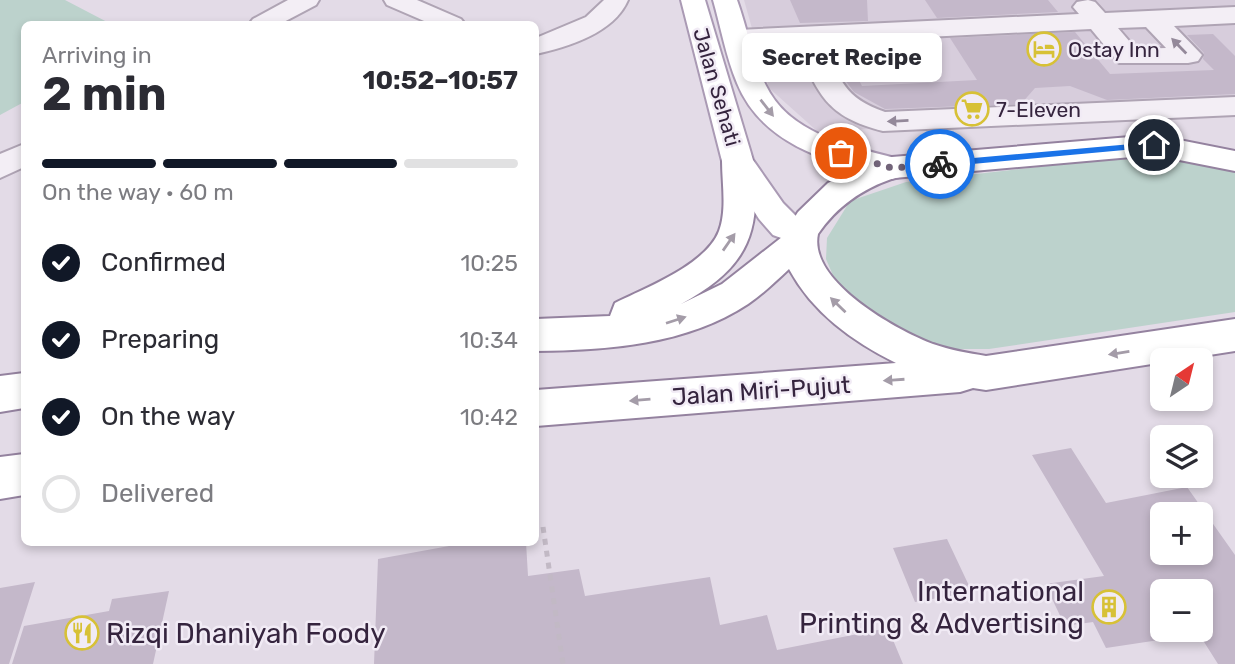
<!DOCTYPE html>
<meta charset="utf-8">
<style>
body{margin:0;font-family:Rubik,sans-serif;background:#f2f2f3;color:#2b2b33;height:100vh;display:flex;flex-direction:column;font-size:26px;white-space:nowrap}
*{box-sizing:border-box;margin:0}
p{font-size:23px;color:#7c7c81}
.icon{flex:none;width:38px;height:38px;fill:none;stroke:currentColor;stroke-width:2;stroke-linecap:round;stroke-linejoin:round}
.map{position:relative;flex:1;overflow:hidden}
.details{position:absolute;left:21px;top:21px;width:518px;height:525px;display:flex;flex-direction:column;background:#fff;border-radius:10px;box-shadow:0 4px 10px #0003}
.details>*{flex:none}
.needle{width:46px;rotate:35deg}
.tools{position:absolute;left:1150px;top:348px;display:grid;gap:14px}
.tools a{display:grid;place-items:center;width:63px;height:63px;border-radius:10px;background:#fff;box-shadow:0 4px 10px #0003;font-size:35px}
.pin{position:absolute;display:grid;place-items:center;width:60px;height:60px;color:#fff;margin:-30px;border:4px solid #fff;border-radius:50%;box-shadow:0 2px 7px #0007}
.courier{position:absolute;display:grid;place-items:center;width:70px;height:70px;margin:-35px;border:5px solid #1a73e8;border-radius:50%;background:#fff;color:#222;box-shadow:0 2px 9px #0007}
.bubble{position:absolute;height:49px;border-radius:10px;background:#fff;box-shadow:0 4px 10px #0003;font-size:23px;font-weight:700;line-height:49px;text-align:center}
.summary em{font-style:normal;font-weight:700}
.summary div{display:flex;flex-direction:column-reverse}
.summary{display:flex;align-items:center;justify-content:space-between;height:119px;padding:0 21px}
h1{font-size:46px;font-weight:700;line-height:52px}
.bar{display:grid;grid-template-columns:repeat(4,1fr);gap:10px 7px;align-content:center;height:84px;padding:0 21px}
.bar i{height:9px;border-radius:5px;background:#e1e1e2}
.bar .on{background:#111827}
.bar p{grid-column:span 4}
ol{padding:0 21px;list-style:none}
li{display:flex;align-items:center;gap:21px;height:77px}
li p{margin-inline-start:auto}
li .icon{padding:7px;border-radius:50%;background:#111827;color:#fff;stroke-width:4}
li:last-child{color:#7c7c81}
li i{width:38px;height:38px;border:4px solid #e1e1e2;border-radius:50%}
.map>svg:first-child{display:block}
</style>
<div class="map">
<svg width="1235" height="664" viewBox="0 0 1235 664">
<rect width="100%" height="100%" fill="#e3dbe7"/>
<path fill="#d7cddc" d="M744,0H1235V116L817,131L769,88Z"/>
<path fill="#bcd2cc" d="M0,0H65L111,24H24V102L0,115Z
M1109,159L1195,161L1235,169V312L989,349H936L910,342L838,287L826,259L827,238L850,201L906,182Z"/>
<path fill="#c4b8ca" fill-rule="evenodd" d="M790,0H867L868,21L800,23Z
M925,0H1048L1058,12L937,18Z
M1075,32L1110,74L1214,70L1203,59L1204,53L1187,35L1213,34L1235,56V94L1107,100L1070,86L1035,88L1021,104L885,109L854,92L842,76L828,44H840L862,86L977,80L950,38Z
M1071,448L1106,503L1187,487L1235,555V664H1218L1199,634L1106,648L1093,622L1065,626L1045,584L1104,576L1032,455ZM1162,514H1200V553H1162ZM1162,592H1200V630H1162Z
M947,539L972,592L915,602L893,548Z
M471,542H526L528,576L579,569L585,596L710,577L720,625L767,615L777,650L888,628L903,664H374L378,559Z
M35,582L9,664H0V588Z
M169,591L153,664H12L24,626L109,611L112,599Z"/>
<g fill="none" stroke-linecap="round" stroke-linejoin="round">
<defs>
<path id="minor" d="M288,0H319L316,5L280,24H249L253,19Z
M384,0H417L461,19L465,24H431L387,5Z
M604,0H628C614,33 568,47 536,54V38L586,17Z
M1088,0L1095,2L1105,13L1235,7V23L1174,26L1202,55L1198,61L1188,63H1119L1091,29L824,42C840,80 844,98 885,112L1235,97V115L883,131C827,117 817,94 797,43L738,46L729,44L725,38L729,32L738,30L1079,14L1073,7L1077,2ZM1146,27L1166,48L1136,49L1118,28Z
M24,144V167L0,178V154Z"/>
<path id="major" d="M681,0H705L753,160L783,203L797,217L812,224L817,233L812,242L800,245L773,235L759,219L722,161Z
M713,0H737C748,30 753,65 770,93C796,137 858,148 903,160L908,168L903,176L892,179C832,162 763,147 737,83C726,57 721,28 713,0Z"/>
<path id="highway" d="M1154,135L1235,151V171L1154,155L894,178C862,189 837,206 818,234C808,281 896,330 933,344C950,350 968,353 986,356L1235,319V351L986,390L973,388L960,392L536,426V390L896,363C852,341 813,313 789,269C776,281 763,294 748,304C686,345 608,350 536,351V319L610,316L615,303C645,288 706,265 719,231C727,210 722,183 722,161L727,154L738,151L749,154C756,164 755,178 755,190C758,248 731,277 681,304L722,284L782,237L798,212L828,183L858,168L892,157Z
M24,373V408L0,412V376Z
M24,454V495L0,499V457Z"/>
</defs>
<use href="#minor" stroke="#afa4b4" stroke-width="4"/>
<use href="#major" stroke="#aa9ab4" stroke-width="4"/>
<use href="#highway" stroke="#94829f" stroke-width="4"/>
<path stroke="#c2b9c5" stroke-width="5" stroke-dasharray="6 6" stroke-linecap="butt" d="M543,527L563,664"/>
<use href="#minor" fill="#f3eef5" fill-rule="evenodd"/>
<use href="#major" fill="#fff" fill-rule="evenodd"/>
<use href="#highway" fill="#fff" fill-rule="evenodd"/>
</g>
<defs><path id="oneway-solid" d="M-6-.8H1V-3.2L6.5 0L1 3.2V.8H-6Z" transform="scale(1.75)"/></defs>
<g fill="#94899a">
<use href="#oneway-solid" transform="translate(1179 46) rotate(-134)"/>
<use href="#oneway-solid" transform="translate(898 121) rotate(177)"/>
</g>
<g fill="#a49ca8">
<use href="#oneway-solid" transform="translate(767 108) rotate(52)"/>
<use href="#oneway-solid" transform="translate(729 242) rotate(-55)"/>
<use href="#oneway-solid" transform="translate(838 305) rotate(-136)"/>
<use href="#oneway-solid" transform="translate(676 320) rotate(-18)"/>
<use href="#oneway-solid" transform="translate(1119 353) rotate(171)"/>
<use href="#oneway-solid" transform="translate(894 380) rotate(176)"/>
<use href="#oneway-solid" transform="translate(640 400) rotate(175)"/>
</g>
<path fill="#1a73e8" d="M1154,142L1157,147L940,167L936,164L940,161Z"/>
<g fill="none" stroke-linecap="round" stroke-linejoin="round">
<path stroke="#726479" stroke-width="7" stroke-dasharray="0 12.6" d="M841,153L892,168L940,164"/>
</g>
<defs>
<symbol id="hotel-ring" viewBox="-11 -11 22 22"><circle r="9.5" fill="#f1ebf5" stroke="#d7c136" stroke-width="1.5"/><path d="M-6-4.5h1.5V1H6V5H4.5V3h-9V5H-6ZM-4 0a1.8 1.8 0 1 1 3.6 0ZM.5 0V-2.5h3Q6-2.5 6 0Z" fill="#d7c136"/></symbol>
<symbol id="supermarket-ring" viewBox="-11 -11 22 22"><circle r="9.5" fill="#f1ebf5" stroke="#d7c136" stroke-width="1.5"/><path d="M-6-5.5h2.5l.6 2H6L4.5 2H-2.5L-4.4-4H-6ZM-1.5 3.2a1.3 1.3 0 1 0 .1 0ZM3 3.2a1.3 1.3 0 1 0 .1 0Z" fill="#d7c136"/></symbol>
<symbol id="building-ring" viewBox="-11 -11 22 22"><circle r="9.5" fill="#f1ebf5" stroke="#d7c136" stroke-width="1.5"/><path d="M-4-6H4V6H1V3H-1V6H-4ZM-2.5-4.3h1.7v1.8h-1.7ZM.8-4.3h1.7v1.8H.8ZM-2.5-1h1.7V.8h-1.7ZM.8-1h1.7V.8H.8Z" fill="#d7c136"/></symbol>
<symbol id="restaurant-ring" viewBox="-11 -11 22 22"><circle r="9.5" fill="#f1ebf5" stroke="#d7c136" stroke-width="1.5"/><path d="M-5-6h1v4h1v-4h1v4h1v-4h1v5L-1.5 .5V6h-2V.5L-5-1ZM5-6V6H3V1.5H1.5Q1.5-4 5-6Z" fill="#d7c136"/></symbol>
</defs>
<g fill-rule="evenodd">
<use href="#hotel-ring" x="1025" y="30" width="38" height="38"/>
<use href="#supermarket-ring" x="953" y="90" width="38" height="38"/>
<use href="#building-ring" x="1090" y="588" width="38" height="38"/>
<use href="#restaurant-ring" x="63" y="614" width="38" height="38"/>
</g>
<g text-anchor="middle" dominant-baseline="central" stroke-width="5" stroke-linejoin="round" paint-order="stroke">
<g font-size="21" fill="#35243e" stroke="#f1ebf5" text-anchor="start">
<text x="1068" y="49">Ostay Inn</text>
<text x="996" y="109">7-Eleven</text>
</g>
<g font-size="21" fill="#35243e" stroke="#f1ebf5">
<text transform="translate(717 87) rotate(74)">Jalan Sehati</text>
</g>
<g font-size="24" fill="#35243e" stroke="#f1ebf5">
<text transform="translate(761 391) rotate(-4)">Jalan Miri-Pujut</text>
</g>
<g font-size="28" fill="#35243e" stroke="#f1ebf5" text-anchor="end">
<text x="1084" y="591">International<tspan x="1084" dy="32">Printing &amp; Advertising</tspan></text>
<text x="106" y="633" text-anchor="start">Rizqi Dhaniyah Foody</text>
</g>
</g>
</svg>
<div class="tools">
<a><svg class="needle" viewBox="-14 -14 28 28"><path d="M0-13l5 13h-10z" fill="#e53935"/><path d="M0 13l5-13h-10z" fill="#7c7c81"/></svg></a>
<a><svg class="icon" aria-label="layers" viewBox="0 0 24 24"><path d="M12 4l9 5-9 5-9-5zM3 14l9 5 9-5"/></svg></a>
<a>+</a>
<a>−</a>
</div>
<div class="pin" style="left:841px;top:153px;background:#ea580c"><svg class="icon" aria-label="bag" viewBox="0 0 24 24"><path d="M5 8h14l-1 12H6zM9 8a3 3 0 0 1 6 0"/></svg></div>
<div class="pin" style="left:1154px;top:145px;background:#1f2937"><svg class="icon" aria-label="home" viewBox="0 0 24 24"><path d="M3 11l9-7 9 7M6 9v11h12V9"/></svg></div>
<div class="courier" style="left:940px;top:164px"><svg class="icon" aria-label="bike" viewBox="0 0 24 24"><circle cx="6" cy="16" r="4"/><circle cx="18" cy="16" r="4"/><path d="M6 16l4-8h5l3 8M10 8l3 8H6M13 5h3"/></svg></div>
<div class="bubble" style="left:742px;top:33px;width:200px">Secret Recipe</div>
<section class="details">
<div class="summary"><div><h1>2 min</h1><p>Arriving in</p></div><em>10:52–10:57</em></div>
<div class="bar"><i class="on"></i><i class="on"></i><i class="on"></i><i></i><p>On the way · 60 m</p></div>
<ol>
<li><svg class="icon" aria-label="check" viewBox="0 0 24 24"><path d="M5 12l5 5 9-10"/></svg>Confirmed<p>10:25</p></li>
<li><svg class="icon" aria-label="check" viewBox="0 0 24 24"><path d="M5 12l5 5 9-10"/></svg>Preparing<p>10:34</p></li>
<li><svg class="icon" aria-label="check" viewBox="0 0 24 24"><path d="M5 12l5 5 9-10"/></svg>On the way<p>10:42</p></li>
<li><i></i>Delivered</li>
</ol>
</section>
</div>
